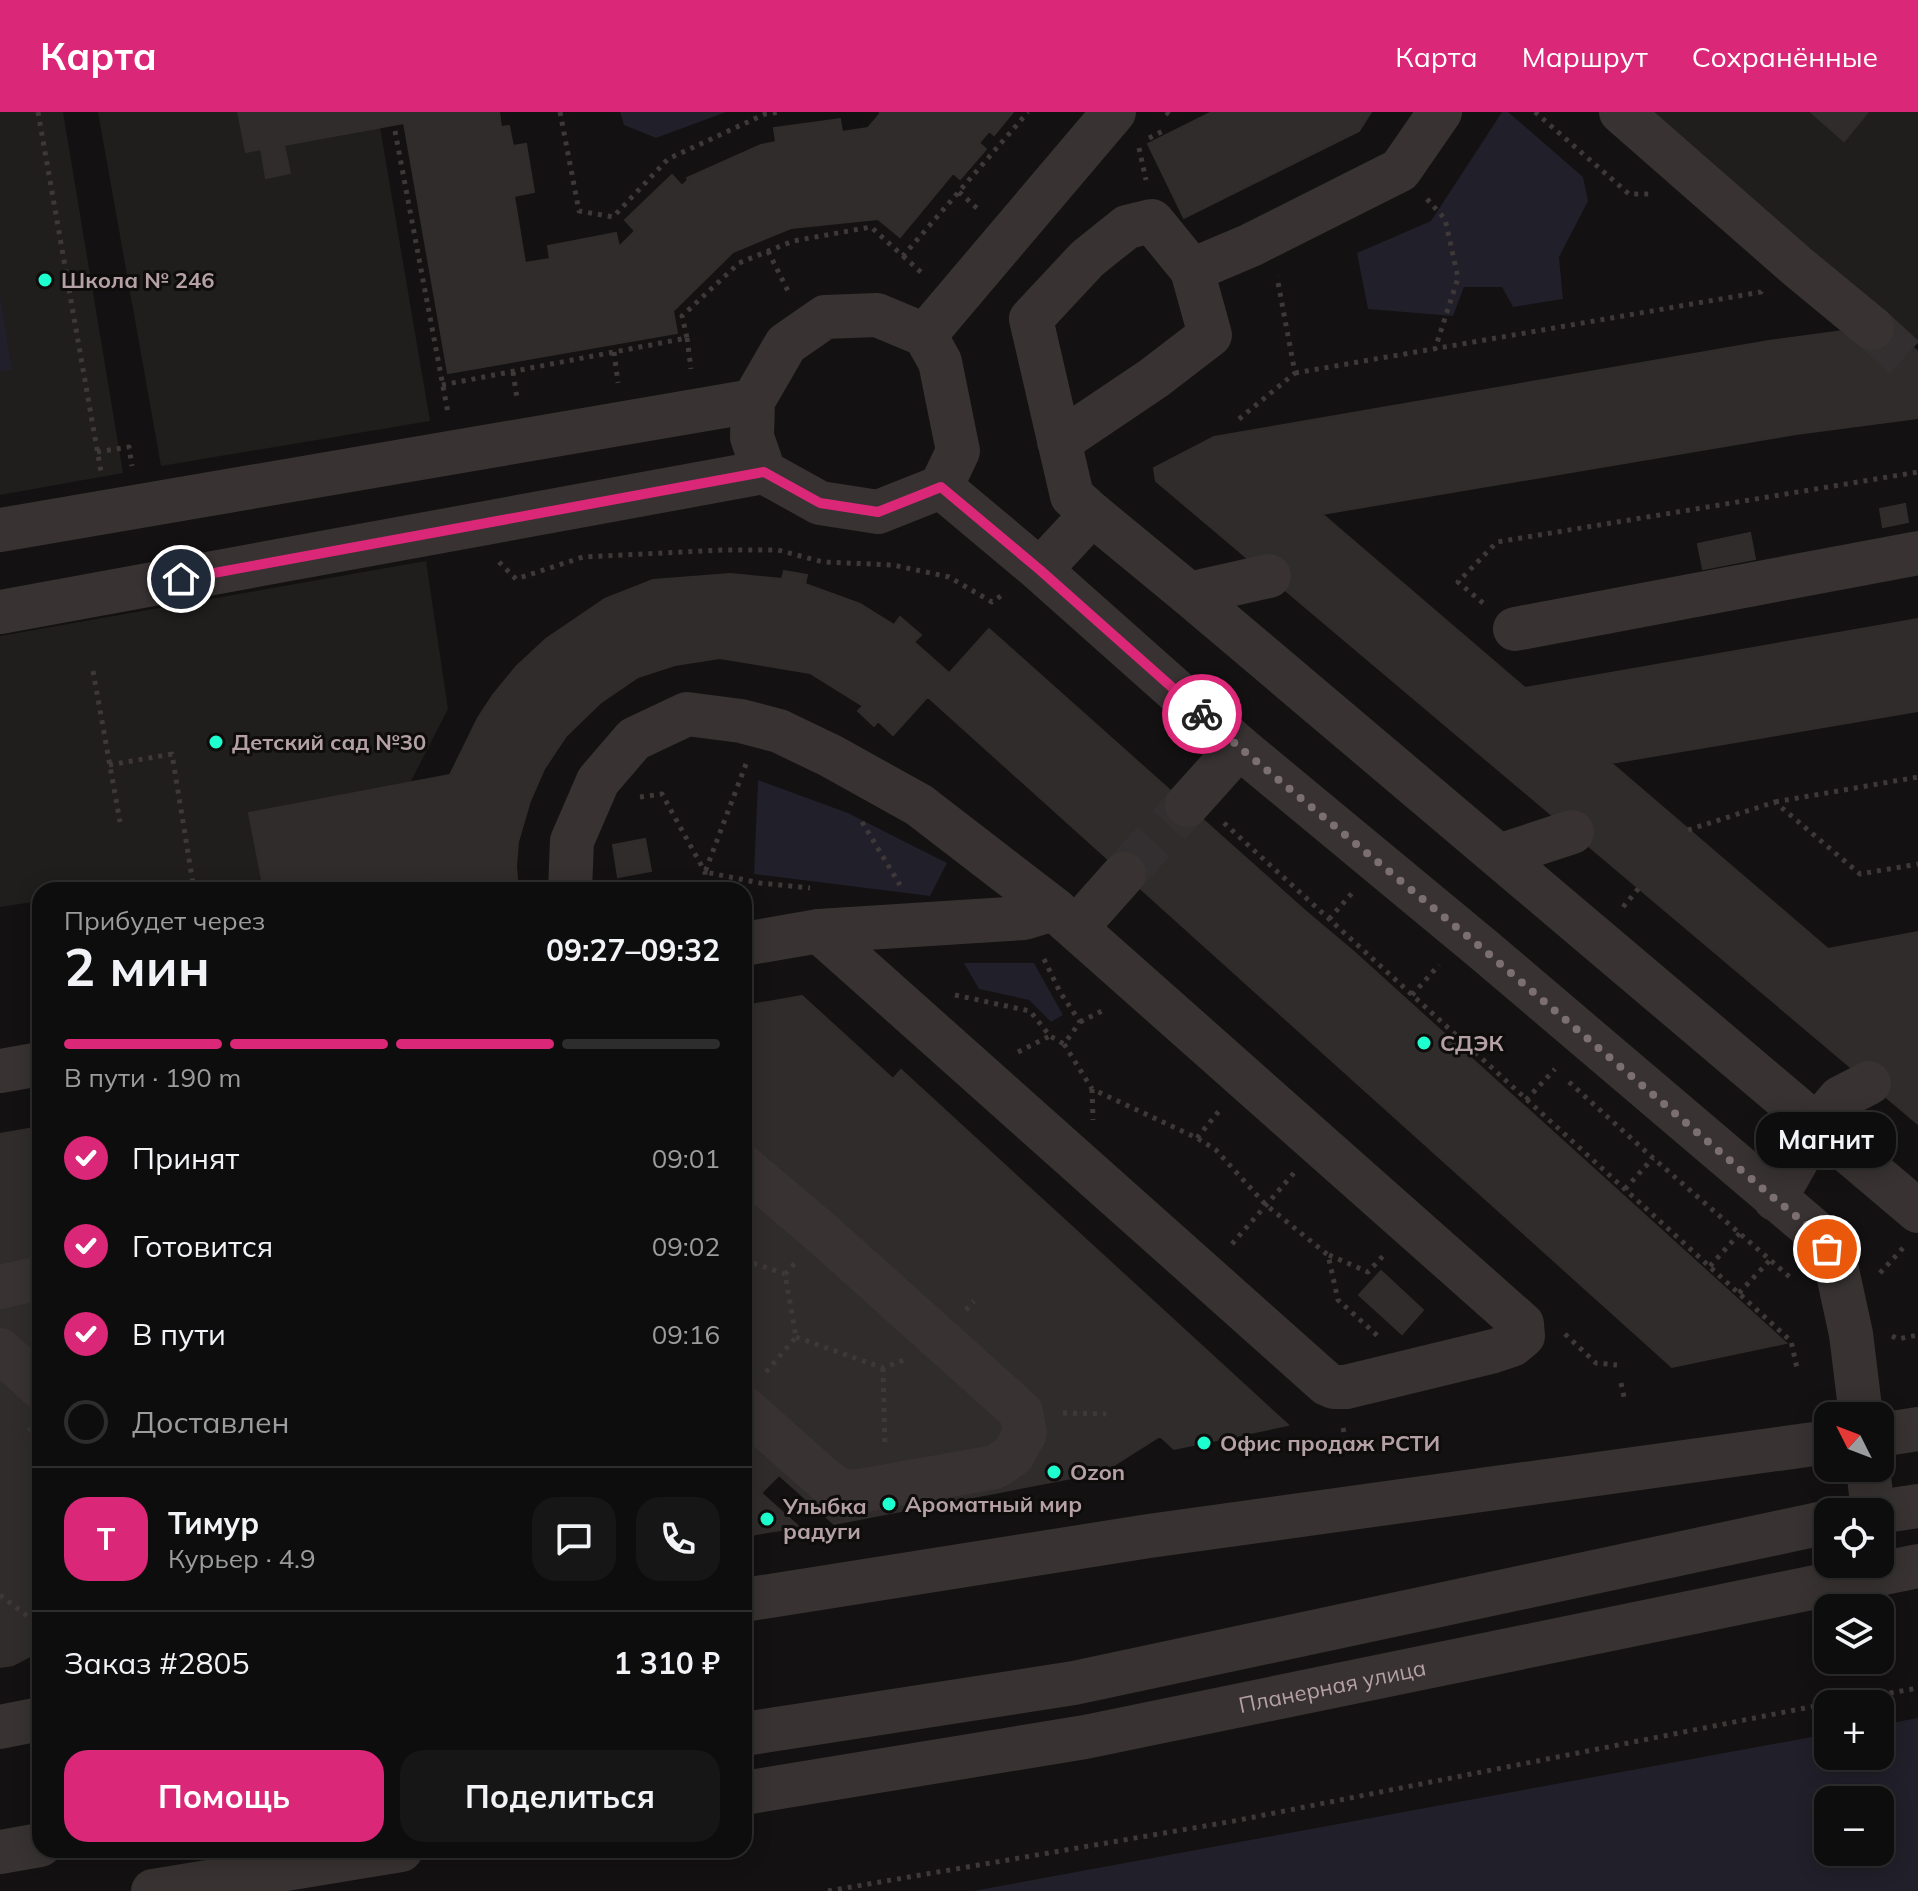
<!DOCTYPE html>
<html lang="ru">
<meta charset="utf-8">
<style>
body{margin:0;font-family:Mulish,sans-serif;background:#171616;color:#f1f3f6;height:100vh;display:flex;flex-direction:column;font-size:30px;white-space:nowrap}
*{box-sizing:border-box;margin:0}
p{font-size:26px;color:#9b9c9d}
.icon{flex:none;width:44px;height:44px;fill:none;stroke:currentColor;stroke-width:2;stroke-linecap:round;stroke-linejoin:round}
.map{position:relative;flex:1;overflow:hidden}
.details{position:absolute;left:32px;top:770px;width:720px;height:976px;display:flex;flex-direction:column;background:#0e0d0d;border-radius:24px;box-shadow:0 4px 20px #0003,0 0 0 2px #2e2d2e}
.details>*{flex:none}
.needle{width:52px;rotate:312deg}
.controls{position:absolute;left:1814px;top:1290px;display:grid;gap:16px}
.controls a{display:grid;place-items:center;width:80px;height:80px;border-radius:16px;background:#0e0d0d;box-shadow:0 4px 20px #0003,0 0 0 2px #2e2d2e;font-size:40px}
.pin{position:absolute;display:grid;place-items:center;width:68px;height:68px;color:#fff;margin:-34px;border:4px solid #fff;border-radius:50%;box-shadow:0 2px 8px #0007}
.courier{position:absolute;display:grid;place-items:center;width:80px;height:80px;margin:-40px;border:6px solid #db2777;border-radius:50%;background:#fff;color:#222;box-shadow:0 2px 10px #0007}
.bubble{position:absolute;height:56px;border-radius:24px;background:#0e0d0d;box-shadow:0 4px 20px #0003,0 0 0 2px #2e2d2e;font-size:26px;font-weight:700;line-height:56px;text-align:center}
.summary em{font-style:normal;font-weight:700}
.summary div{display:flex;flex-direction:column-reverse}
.summary{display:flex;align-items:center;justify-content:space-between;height:136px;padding:0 32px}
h1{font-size:52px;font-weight:700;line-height:60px}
.bar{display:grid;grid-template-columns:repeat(4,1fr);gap:12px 8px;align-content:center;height:96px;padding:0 32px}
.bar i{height:10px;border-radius:6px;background:#2e2d2e}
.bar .on{background:#db2777}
.bar p{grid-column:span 4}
.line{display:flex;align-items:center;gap:20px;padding:0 32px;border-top:2px solid #2e2d2e}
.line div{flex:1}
.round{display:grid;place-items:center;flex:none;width:84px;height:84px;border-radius:24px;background:#171616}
ol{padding:0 32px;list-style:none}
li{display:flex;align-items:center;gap:24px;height:88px}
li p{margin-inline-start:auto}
li .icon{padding:8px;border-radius:50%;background:#db2777;color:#fff;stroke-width:4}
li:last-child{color:#9b9c9d}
li i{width:44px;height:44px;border:4px solid #2e2d2e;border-radius:50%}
.primary-button{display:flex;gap:16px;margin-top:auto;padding:16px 32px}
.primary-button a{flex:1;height:92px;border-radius:24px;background:#db2777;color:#fff;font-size:32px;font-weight:700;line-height:92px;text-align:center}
.primary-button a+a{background:#171616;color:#f1f3f6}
header{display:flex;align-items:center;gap:48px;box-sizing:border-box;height:112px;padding:0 40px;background:#db2777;color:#fff}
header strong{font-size:38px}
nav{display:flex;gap:44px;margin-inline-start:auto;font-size:28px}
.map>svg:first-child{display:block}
</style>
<header>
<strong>Карта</strong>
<nav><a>Карта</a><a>Маршрут</a><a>Сохранённые</a></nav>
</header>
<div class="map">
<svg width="1918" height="1779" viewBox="0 0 1918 1779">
<rect width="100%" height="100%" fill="#131111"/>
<path fill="#201d1d" d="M0,0H63L123,361L0,383Z
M98,0H402L380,15L430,309L161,354Z
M1648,0H1918V232L1778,112Z
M426,449L448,597L411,669L450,663L406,773L407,778H149L147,773L113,778H40V789L0,795V524Z"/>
<path fill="#211f29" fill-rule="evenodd" d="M620,0H726L656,26L624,13Z
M1502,0H1508L1583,65L1588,89L1559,145L1563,187L1513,195L1502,175H1464L1453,204L1368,197L1357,141L1431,109Z
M0,184L12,258L0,260Z
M758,668L848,701L947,751L930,784L754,762Z
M964,851H1034L1063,903L1051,910L1029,888L979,877Z
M1918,1606V1779H973L1828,1622V1644H1880V1613ZM1880,1688V1740H1828V1688Z"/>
<path fill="#302c2c" stroke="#2f2c2b" stroke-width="2" d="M238,0H499L501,15L509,14L513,34L526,32L534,80L514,84L525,151L550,147L548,134L616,121L619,135L635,119L625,108L672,63L682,74L688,68L687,66L761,33L776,30L774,16L840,7L842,20L868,16L881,1L879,0H1013L994,23L989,19L979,31L986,37L960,67L953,61L900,125L878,107L791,116L733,140L673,199L677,221L448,261L404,11L284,33L290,61L266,66L261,37L246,40Z
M1212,0H1371L1359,19L1184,106L1148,32Z
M1811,0H1868L1844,29Z
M1888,213L1918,240V306L1796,322L1322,402L1525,576L1918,507V599L1611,651L1828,837L1918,820V1012L1156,369L1154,356L1214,325L1769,229Z
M1905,392L1908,410L1883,415L1880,397Z
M1750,421L1755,447L1703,457L1698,432Z
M784,459L807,463L805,472L860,492L894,513L900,505L921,523L914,530L949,561L893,623L878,609L874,614L858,599L863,594L810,561L720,546L675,553L638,565L600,591L566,624L544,657L530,689L518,730L516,754L518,778H436L435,768L379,778H264L249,701L450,663L478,606L493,583L516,555L546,527L605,487L653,468L730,462L782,467Z
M989,517L1304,798L1355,841L1786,1231L1672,1255L928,585Z
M645,727L651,759L618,765L613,733Z
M802,884L893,967L901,958L1288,1313L1174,1337L1160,1324L1103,1360L834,1412L779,1363L761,1381L744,1365V894Z
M40,1015V1343L0,1307V1022Z
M1381,1159L1423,1198L1402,1222L1359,1183Z
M0,1307L40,1343V1539L13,1553L0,1555Z
M744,1365L761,1381L799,1415L744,1424Z"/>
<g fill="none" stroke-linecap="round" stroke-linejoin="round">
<path stroke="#332e2f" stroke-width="44" stroke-dasharray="44 22" stroke-linecap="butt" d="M1872,216L1918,258
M1124,762L1187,693"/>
<path stroke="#3f3839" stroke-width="5" stroke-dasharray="4 6" stroke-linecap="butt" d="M38,0L101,360
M560,0L579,99L613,105L668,47L765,2L782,0
M1166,0L1171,4
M1535,0L1629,82H1651
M395,19L448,301
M1149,26L1163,19
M1139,36L1146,68
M959,80L979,98
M1427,87L1445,107L1458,166L1435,237
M768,139L789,181
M903,144L923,162
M687,226L691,257
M614,240L618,271
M513,260L517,286
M1295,261L1761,180L1762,178
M442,273L687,226L682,204L739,151L793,129L871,115L903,144L1028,0
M1239,307L1295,261L1277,165
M97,340L129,335L132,354
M499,450L516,467L583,445L723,438H778L823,450L893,453L949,465L992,490L1005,481
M1483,491L1458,470L1497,430L1918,360
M93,559L120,710
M746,652L705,760L760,771L810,776
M109,653L172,642L194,778
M640,685L662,682L705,760V778
M1775,690L1918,665
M862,710L900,773
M1224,711L1791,1229L1797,1256
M1688,718L1775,690L1860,762L1918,752
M1623,795L1639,776
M1329,807L1353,780
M1044,847L1060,880L1080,910L1064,932L1092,977L1197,1026L1216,1038L1266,1093L1328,1143L1338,1188L1379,1225
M955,883L1030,899L1050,924L1064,932
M1412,883L1439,853
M1080,910L1104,898
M1018,940L1050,924
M1569,970L1653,1046L1792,1167
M1092,977L1093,1008
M1526,988L1555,957
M1197,1026L1219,999
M1625,1077L1653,1046
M1232,1132L1294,1061
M1329,1143L1368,1160L1384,1143
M744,1148L785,1162
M1710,1154L1740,1121
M1880,1161L1903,1136
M1739,1181L1771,1147
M966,1198L974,1189
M1565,1222L1596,1251L1617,1253
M1892,1224L1898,1227L1918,1223
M796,1225L883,1256L904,1248
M883,1256L885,1335
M766,1260L796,1225L785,1162L795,1151
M1621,1271L1624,1285
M1063,1301L1106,1302
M29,1316L40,1326
M1343,1316L1346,1330
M0,1483L40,1514
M828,1779L1234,1709L1800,1597L1918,1576"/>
<g stroke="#383232" stroke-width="44">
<path d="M1621,0L1798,155L1872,216"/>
<path d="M1192,158L1251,133L1400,58L1440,0"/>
<path d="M877,203L925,223L940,250L958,339L941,375L878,400L820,391L764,360L752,325L753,289L786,232L825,205Z"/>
<path d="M925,223L1114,0"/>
<path d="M941,375L1040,458L1239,635L1484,838L1817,1121L1836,1153L1851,1222L1861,1304"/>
<path d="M1092,402L1189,482L1918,1099"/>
<path d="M0,418L753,289"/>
<path d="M1040,458L1092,402L1072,384L1031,207L1087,147L1108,130L1127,115L1152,109L1192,158L1210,223L1154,266L1059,330"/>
<path d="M1189,482L1269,464"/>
<path d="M0,500L764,360"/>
<path d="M1515,517L1918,441"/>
<path d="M1187,693L1239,635"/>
<path d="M1499,744L1572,720"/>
<path d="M570,778L572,729L598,669L634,627L687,602L741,609L779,619L831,644L919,693L1054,797L1522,1212L1523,1224L1512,1233L1494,1239L1346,1275H1334L1327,1272L819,819"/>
<path d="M1076,816L1124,762"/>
<path d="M744,832L819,819L1024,806L1054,797"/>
<path d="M0,959L40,952"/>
<path d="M744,1055L823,1122L1021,1300L1025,1321L1013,1343L995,1355L854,1380L839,1378L825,1368L744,1296"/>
<path d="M1775,1087L1817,1013L1840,986L1869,971"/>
<path d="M0,1175L40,1166"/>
<path d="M0,1238L40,1275"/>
<path d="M1880,1323L1918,1317"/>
<path d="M1868,1356L1873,1400"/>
<path d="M1878,1400L1918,1394"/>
<path d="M744,1488L1149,1424L1828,1330"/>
<path d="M0,1615L40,1607"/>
<path d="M744,1622L1074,1571L1828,1410"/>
<path id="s1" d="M744,1681L1085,1625L1918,1454"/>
<path d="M0,1740L40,1733"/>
<path d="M153,1779L401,1738"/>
</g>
</g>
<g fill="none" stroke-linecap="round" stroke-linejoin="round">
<path stroke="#7c6f71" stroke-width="8" stroke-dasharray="0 14.4" d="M1202,602L1239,635L1484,838L1775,1087L1817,1121L1827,1137"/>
<path stroke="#db2777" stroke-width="10" d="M181,467L764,360L820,391L878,400L941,375L1040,458L1202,602"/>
</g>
<g fill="#1dffcf" stroke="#0e0d0c" stroke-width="3">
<circle cx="45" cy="168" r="8"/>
<circle cx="216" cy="630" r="8"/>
<circle cx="1424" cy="931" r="8"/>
<circle cx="1204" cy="1331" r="8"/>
<circle cx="1054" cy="1360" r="8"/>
<circle cx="889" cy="1392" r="8"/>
<circle cx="767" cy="1407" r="8"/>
</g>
<g text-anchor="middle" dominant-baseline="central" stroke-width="6" stroke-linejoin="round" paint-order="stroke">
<g font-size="22" font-weight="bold" fill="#b5a1a5" stroke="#0e0d0c" text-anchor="start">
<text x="61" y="168">Школа № 246</text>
<text x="232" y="630">Детский сад №30</text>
<text x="1440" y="931">СДЭК</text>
<text x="1220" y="1331">Офис продаж РСТИ</text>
<text x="1070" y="1360">Ozon</text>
<text x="905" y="1392">Ароматный мир</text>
<text x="783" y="1394">Улыбка<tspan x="783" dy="25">радуги</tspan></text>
</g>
<g font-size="22" fill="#b5a1a5" stroke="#0e0d0c">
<text stroke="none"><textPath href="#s1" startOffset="598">Планерная улица</textPath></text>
</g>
</g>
</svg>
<div class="controls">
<a><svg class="needle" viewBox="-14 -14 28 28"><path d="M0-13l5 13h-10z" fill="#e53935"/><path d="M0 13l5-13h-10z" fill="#9b9c9d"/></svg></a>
<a><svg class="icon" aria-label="locate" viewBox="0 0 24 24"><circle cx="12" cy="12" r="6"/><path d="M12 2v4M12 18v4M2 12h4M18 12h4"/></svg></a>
<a><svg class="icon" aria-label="layers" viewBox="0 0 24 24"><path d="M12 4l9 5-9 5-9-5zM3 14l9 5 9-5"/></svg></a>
<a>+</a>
<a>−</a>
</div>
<div class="pin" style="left:1827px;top:1137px;background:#ea580c"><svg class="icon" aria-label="bag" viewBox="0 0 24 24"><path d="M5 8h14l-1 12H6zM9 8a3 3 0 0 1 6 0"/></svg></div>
<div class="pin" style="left:181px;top:467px;background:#1f2937"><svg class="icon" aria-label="home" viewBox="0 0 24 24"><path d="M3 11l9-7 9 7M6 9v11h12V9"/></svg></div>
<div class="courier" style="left:1202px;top:602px"><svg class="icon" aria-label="bike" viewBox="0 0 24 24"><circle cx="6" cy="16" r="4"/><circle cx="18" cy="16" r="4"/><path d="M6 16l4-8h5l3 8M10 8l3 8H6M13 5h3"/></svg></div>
<div class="bubble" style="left:1756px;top:1000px;width:140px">Магнит</div>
<section class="details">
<div class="summary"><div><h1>2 мин</h1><p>Прибудет через</p></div><em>09:27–09:32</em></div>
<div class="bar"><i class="on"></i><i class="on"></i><i class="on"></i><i></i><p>В пути · 190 m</p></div>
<ol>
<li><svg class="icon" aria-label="check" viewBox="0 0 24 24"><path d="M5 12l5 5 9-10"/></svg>Принят<p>09:01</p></li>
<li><svg class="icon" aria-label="check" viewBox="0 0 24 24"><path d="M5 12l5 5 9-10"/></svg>Готовится<p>09:02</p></li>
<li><svg class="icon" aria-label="check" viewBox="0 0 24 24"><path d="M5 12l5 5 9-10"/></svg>В пути<p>09:16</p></li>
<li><i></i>Доставлен</li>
</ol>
<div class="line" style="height:144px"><b class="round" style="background:#db2777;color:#fff">Т</b><div><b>Тимур</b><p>Курьер · 4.9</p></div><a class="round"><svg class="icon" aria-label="chat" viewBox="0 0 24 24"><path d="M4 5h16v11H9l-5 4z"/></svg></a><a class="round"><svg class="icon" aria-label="phone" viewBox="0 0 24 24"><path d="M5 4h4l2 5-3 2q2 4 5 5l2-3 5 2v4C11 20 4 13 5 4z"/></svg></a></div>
<div class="line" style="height:104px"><div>Заказ #2805</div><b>1 310 ₽</b></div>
<div class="primary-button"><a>Помощь</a><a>Поделиться</a></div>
</section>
</div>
